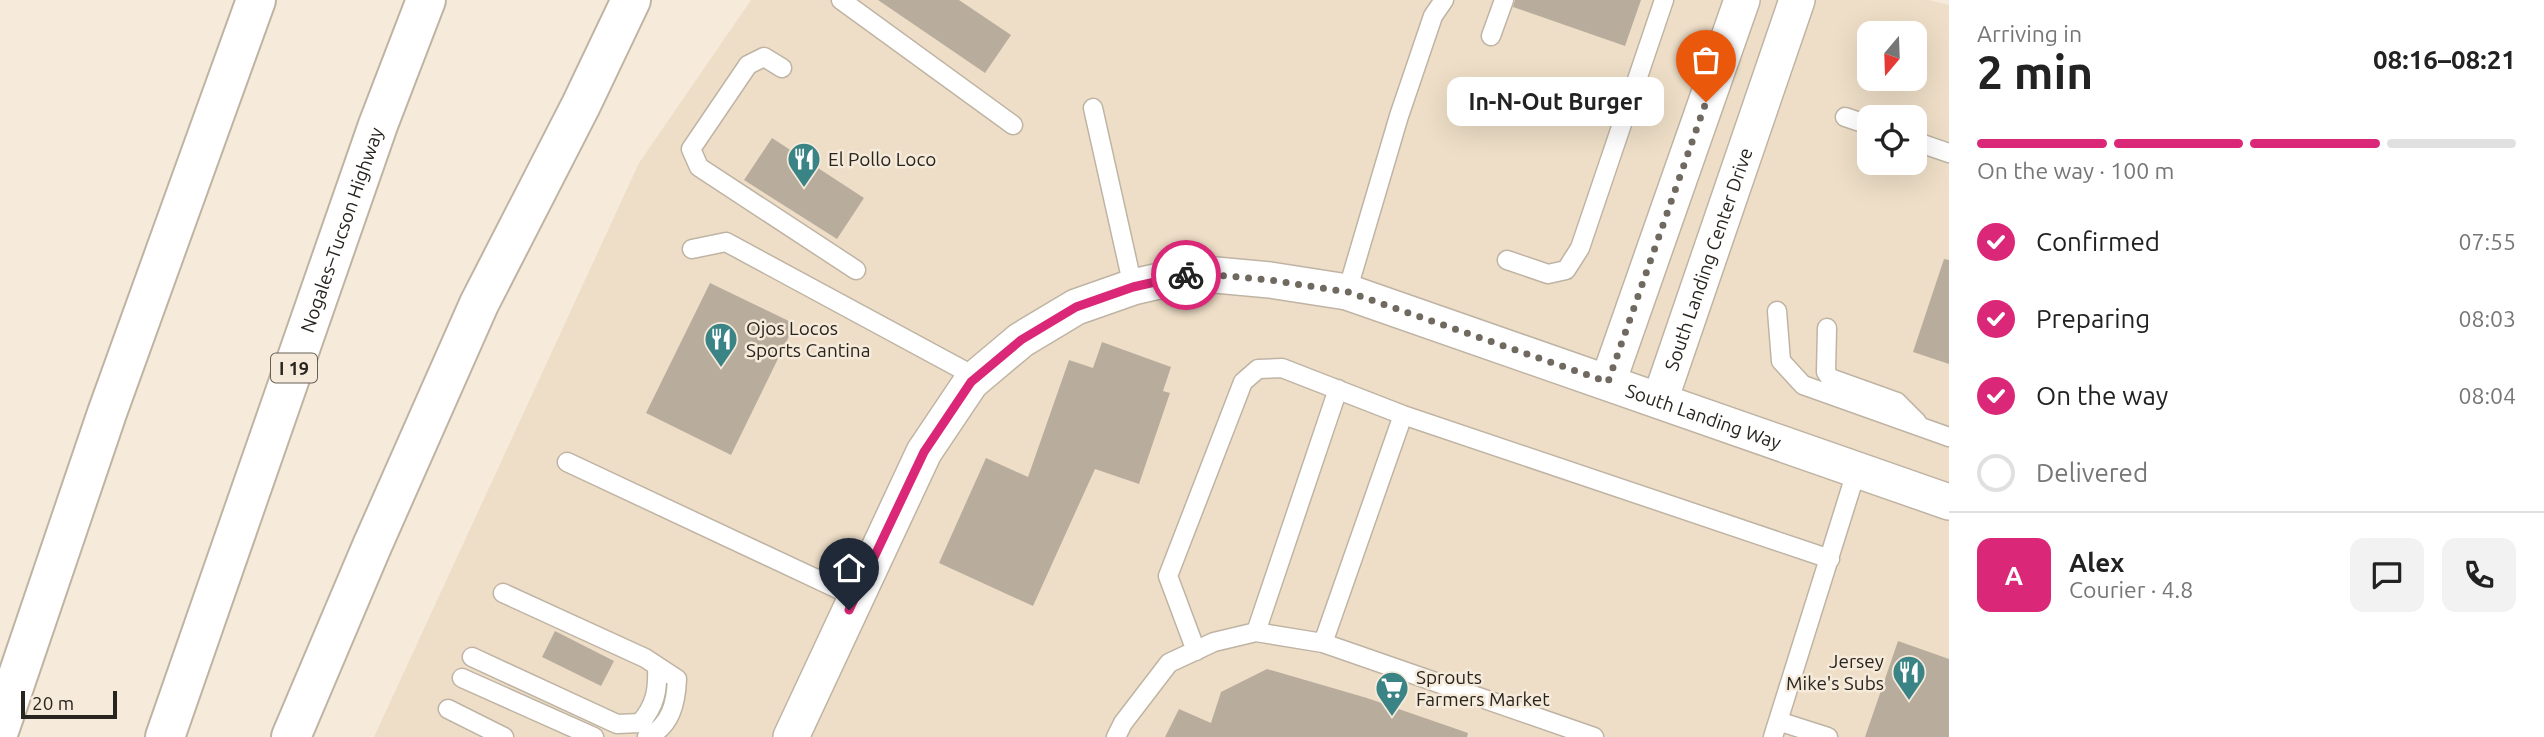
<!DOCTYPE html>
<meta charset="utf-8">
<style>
body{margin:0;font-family:Ubuntu,sans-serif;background:#f2f2f2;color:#222;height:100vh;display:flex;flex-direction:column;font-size:26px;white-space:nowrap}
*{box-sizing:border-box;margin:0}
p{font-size:23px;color:#767676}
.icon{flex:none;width:38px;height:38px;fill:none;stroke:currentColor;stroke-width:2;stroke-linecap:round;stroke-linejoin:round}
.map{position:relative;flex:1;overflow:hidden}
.side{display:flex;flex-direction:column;background:#fff;width:595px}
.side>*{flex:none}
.needle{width:46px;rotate:199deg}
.fabs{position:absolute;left:1857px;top:21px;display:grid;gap:14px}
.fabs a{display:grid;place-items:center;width:70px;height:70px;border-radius:14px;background:#fff;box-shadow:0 7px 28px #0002;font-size:35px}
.scale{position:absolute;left:21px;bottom:18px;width:96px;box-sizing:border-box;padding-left:7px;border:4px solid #28241e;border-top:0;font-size:19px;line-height:24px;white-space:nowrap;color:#28241e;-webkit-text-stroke:5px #f6eada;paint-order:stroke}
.pin{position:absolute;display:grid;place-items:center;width:60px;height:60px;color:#fff;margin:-72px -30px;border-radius:50% 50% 50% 0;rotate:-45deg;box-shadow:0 0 7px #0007}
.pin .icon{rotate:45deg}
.courier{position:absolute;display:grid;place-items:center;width:70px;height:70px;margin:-35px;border:5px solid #db2777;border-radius:50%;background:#fff;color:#222;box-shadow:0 2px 9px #0007}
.bubble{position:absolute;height:49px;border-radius:14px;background:#fff;box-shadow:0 7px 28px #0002;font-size:23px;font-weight:600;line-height:49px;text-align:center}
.head em{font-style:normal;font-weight:600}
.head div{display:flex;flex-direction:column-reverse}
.head{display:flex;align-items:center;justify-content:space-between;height:119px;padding:0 28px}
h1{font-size:46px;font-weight:600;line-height:52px}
.bar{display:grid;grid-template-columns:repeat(4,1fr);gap:10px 7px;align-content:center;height:84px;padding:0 28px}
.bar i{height:9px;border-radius:5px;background:#e0e0e0}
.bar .active{background:#db2777}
.bar p{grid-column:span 4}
.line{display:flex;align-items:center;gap:18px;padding:0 28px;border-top:2px solid #e0e0e0}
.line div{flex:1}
.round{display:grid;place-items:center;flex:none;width:74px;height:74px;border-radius:14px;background:#f2f2f2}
ol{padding:0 28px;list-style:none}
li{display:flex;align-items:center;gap:21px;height:77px}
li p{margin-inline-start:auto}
li .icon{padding:7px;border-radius:50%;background:#db2777;color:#fff;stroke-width:4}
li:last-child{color:#767676}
li i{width:38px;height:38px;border:4px solid #e0e0e0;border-radius:50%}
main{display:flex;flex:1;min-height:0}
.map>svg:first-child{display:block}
</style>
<main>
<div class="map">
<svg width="1949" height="737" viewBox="0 0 1949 737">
<rect width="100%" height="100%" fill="#f6eada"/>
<path fill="#eedec7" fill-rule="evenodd" d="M751,0H1929L1949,5V737H374L639,163ZM1869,33H1914V79H1869ZM1869,117H1914V163H1869Z"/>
<path fill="#b8ad9d" d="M878,0H959L1011,35L985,73Z
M1515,0H1641L1625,46L1513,7Z
M772,138L864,198L837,239L744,180Z
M1944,259L1949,260V364L1913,352Z
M710,283L795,324L731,455L646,413Z
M1102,342L1171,367L1163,391L1170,393L1139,484L1095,469L1033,606L939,563L986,458L1028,477L1069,360L1093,368Z
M555,631L614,661L601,686L542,657Z
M1898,641L1949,659V737H1865Z
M1267,669L1367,698L1468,733L1467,737H1165L1179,709L1211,723L1221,692Z"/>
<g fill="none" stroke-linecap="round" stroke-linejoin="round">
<defs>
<path id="lane" d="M841,0L1013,125
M1491,36L1504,0
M782,68L764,57L748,65L691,149L699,167L856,270
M1093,108L1133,287
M1845,117L1869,125
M1914,141L1949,153
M692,249L726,242L976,377
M1507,260L1548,274L1566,270L1580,248L1664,0
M1347,292L1399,116L1433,16L1444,0
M1777,311L1781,361L1803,385L1949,437
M1827,328L1826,372L1830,378L1897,402L1917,422
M1403,415L1323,643L1594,737
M567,462L855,597
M503,593L645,658L677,679C676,703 671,726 647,737
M1256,632L1338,389
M1196,651L1168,576L1243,382L1258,369L1282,368L1403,415L1830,559
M472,657L617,724L640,723C656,705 658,689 657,666
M462,678L594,737
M448,709L504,737
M1778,721L1828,737
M1116,737L1123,723L1169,663L1214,642L1256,632L1323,643
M1773,737L1857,469"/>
<g id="street">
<path d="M1608,382L1742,0"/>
<path id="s1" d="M1660,400L1797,0"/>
<path id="s2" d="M791,737L924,452L971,382L1021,340L1076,307L1133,287L1194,273L1270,280L1347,292L1949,502"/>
</g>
<path id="primary" d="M291,737L372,546L479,304L581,105L631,0"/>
<g id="highway">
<path d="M0,728L107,413L256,0"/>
<path id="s3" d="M165,737L378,125L426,0"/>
</g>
</defs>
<use href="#lane" stroke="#bfb4a4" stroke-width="21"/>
<use href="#street" stroke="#bfb4a4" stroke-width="38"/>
<use href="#primary" stroke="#bfb4a4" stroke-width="42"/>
<use href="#highway" stroke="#bfb4a4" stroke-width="42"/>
<use href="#lane" stroke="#fff" stroke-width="18"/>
<use href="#street" stroke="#fff" stroke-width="35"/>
<use href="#primary" stroke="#fff" stroke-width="38"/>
<use href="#highway" stroke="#fff" stroke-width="38"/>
</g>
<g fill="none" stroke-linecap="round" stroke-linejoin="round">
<path stroke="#706960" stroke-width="7" stroke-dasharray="0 12.6" d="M1186,275L1194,273L1270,280L1348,292L1608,382L1706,102"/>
<path stroke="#db2777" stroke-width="9" d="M849,610L924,452L971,382L1021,340L1076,307L1133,287L1186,275"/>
</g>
<defs>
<symbol id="restaurant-pin" viewBox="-11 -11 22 30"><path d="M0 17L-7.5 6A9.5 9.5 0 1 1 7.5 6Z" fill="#3b8486" stroke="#f6eada"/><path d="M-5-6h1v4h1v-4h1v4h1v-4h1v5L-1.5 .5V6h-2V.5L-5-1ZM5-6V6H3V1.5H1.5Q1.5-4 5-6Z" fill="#fff"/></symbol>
<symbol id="supermarket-pin" viewBox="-11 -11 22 30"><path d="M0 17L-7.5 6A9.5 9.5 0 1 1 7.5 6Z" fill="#3b8486" stroke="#f6eada"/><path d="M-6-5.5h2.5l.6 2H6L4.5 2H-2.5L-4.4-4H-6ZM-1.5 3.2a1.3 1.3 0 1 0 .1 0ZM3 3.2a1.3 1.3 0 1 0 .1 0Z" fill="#fff"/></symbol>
</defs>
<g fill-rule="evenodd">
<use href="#restaurant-pin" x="785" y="140" width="38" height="52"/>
<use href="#restaurant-pin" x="702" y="320" width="38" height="52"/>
<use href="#restaurant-pin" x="1890" y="653" width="38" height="52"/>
<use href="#supermarket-pin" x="1373" y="669" width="38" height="52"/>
</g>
<g text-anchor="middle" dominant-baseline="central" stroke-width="5" stroke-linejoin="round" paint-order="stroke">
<rect fill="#f6eada" stroke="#665f56" stroke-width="2" x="271" y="353.5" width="46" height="29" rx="5"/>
<g font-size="18" font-weight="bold" fill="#28241e">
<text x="294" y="368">I 19</text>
</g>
<g font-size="19" fill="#28241e" stroke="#f6eada" text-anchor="start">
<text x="828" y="159">El Pollo Loco</text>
<text x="746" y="328">Ojos Locos<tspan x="746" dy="22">Sports Cantina</tspan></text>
<text x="1884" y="661" text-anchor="end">Jersey<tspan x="1884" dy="22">Mike's Subs</tspan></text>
<text x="1416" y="677">Sprouts<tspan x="1416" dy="22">Farmers Market</tspan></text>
</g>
<g font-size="19" fill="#28241e" stroke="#f6eada">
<text stroke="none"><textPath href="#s3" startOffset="537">Nogales–Tucson Highway</textPath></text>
<text stroke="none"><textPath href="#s1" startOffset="149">South Landing Center Drive</textPath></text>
<text stroke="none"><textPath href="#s2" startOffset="1183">South Landing Way</textPath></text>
</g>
</g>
</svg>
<div class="fabs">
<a><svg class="needle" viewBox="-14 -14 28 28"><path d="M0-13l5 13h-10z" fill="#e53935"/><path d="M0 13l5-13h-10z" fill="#767676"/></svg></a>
<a><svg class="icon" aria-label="locate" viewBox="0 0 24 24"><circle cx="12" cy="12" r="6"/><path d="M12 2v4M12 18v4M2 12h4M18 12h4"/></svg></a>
</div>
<div class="scale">20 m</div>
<div class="pin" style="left:1706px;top:102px;background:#ea580c"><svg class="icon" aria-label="bag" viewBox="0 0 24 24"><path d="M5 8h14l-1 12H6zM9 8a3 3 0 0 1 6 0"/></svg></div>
<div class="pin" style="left:849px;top:610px;background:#1f2937"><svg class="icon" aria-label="home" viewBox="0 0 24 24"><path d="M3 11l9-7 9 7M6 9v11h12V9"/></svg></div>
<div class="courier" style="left:1186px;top:275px"><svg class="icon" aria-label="bike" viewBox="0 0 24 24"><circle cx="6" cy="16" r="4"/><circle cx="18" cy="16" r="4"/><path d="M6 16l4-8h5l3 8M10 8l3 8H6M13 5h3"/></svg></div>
<div class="bubble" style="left:1447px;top:77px;width:217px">In-N-Out Burger</div>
</div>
<section class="side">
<div class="head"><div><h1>2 min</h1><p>Arriving in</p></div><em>08:16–08:21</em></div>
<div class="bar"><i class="active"></i><i class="active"></i><i class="active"></i><i></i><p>On the way · 100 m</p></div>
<ol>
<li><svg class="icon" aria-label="check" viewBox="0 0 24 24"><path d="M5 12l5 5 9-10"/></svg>Confirmed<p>07:55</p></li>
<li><svg class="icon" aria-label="check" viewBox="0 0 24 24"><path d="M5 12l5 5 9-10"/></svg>Preparing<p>08:03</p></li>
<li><svg class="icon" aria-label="check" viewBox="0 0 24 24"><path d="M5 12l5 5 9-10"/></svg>On the way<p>08:04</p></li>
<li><i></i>Delivered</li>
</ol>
<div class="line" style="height:126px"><b class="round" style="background:#db2777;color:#fff">A</b><div><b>Alex</b><p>Courier · 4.8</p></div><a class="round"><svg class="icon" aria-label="chat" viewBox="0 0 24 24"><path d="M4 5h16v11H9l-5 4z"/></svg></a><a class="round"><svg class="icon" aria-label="phone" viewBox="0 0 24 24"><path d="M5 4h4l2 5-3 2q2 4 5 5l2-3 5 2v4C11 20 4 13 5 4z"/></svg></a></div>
</section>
</main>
